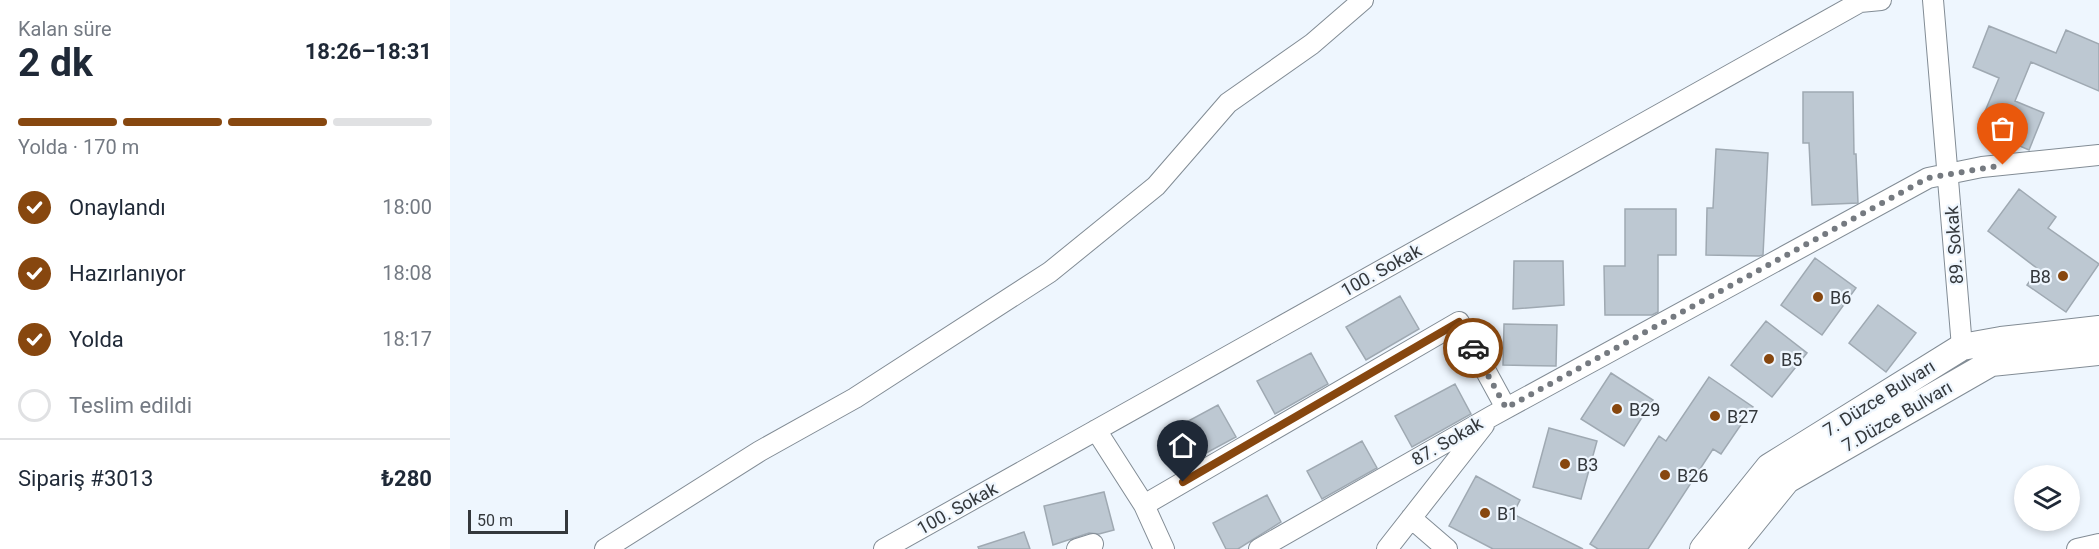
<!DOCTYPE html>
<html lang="tr">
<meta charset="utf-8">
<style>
body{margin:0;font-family:Roboto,sans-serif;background:#f6f6f7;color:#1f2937;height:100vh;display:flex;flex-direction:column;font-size:22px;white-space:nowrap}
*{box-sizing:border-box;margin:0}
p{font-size:20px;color:#747a83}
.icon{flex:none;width:33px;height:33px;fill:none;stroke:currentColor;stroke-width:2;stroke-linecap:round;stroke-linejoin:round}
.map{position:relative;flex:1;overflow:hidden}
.panel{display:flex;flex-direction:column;background:#fff;width:450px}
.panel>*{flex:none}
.fabs{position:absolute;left:1564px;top:465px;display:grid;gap:12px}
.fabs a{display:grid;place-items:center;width:66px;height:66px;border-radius:50%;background:#fff;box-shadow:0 3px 9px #0003;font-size:30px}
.scale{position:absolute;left:18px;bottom:15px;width:100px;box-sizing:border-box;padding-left:6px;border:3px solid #34383c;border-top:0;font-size:16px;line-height:21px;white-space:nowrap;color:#34383c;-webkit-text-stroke:4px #eef6fe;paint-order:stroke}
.pin{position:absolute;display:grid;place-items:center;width:51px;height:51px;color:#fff;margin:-62px -26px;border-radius:50% 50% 50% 0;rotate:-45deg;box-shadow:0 0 6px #0007}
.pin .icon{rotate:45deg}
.courier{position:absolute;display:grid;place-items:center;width:60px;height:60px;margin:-30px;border:4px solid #87470f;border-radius:50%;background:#fff;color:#222;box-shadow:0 2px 8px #0007}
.summary em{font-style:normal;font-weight:700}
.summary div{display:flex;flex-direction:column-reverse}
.summary{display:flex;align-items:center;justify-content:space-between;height:102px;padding:0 18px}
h1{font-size:39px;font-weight:700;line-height:45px}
.bar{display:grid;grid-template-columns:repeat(4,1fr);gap:9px 6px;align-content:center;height:72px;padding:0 18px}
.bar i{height:8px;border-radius:4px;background:#e0e1e3}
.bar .current{background:#87470f}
.bar p{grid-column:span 4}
.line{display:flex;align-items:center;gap:15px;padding:0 18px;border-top:2px solid #e0e1e3}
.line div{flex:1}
ol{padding:0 18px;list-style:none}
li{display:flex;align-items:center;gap:18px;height:66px}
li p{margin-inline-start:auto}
li .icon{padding:6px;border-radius:50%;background:#87470f;color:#fff;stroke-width:4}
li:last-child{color:#747a83}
li i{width:33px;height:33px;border:3px solid #e0e1e3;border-radius:50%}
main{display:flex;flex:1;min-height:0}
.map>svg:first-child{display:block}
</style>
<main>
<section class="panel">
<div class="summary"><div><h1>2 dk</h1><p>Kalan süre</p></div><em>18:26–18:31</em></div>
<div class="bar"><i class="current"></i><i class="current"></i><i class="current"></i><i></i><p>Yolda · 170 m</p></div>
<ol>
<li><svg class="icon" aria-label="check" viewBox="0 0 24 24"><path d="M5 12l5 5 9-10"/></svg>Onaylandı<p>18:00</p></li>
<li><svg class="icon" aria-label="check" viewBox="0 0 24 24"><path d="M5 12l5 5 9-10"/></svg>Hazırlanıyor<p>18:08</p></li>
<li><svg class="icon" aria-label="check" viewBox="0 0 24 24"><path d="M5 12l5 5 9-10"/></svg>Yolda<p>18:17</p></li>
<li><i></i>Teslim edildi</li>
</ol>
<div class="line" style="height:78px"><div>Sipariş #3013</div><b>₺280</b></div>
</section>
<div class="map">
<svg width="1649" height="549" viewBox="0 0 1649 549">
<rect width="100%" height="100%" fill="#eef6fe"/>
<path fill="#bdc8d2" stroke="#9fa9b2" stroke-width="1.5" d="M1539,26L1606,53L1616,30L1649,44V91L1581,62L1565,101L1594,113L1579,150L1528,128L1549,78L1523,67Z
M1353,92H1403L1404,154H1406L1408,203L1362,205L1359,143H1353Z
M1266,149L1318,153L1313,255L1309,256L1256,255L1257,208H1263Z
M1569,189L1606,217L1598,228L1649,264L1616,312L1577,285L1588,269L1538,231Z
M1175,209H1226V255H1208V312L1202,315H1155L1154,266H1175Z
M1365,258L1406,288L1372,335L1331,305Z
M1064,261H1113L1114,305L1063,309Z
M950,296L969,329L916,360L896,327Z
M1428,305L1466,333L1436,372L1399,343Z
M1316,321L1357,353L1322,397L1281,365Z
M1054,324L1107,325L1106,366L1053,365Z
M861,353L878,384L825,414L807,381Z
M1161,373L1203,400L1174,446L1131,419Z
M1259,377L1303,407L1271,454L1263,449L1198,549H1148L1140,544L1209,436L1216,441Z
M1005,384L1021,414L962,447L945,416Z
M768,405L786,437L734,465L716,433Z
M1099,428L1147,441L1131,499L1083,487Z
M912,441L927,468L872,499L857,471Z
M1026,476L1070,500L1063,514L1133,549H1043L999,526Z
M654,492L664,530L649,534L639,533L603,545L594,506Z
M817,495L831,522L788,549H776L763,523Z
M574,532L580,549H529L528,547Z"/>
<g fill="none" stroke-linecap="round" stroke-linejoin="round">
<defs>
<path id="minor" d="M1483,0L1512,347
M646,430L694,505L714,549
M694,505L1009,322L1056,408
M961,518L997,549
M155,549L310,451L405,398L600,272L706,186L778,103L862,44L913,0
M434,549L1410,2L1431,0
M627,549L643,544
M809,549L1042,416L1478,178L1532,167L1649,155
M937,549L1034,425
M1627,549L1649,544"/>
<path id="major" d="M1253,549L1319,467L1512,347L1551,340L1649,329
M1281,549L1337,480L1541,363L1649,352"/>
</defs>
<use href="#minor" stroke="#828c95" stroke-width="22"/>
<use href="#major" stroke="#828c95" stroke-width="28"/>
<use href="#minor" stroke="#fff" stroke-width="20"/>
<use href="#major" stroke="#fff" stroke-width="26"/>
</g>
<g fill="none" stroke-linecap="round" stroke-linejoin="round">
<path stroke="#757a80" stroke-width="6" stroke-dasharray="0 10.8" d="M1023,348L1056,408L1478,178L1553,165"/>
<path stroke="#87470f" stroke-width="8" d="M733,482L1009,322L1023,348"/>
</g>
<g fill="#87470f" stroke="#eef6fe" stroke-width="2">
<circle cx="1613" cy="276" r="6"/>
<circle cx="1368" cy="297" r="6"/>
<circle cx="1319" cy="359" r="6"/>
<circle cx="1167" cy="409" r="6"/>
<circle cx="1265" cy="416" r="6"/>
<circle cx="1115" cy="464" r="6"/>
<circle cx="1215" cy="475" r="6"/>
<circle cx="1035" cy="513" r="6"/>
</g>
<g text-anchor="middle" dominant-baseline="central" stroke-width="4.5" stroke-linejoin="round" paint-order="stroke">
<g font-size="18" fill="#34383c" stroke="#eef6fe">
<text transform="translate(1504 245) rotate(-94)">89. Sokak</text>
<text transform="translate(931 270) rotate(-29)">100. Sokak</text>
<text transform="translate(1429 398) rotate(-32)">7. Düzce Bulvarı</text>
<text transform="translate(1447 416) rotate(-30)">7.Düzce Bulvarı</text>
<text transform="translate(997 441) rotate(-30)">87. Sokak</text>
<text transform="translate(507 508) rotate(-29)">100. Sokak</text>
</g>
<g font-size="18" fill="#34383c" stroke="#eef6fe" text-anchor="start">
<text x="1601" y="276" text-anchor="end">B8</text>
<text x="1380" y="297">B6</text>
<text x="1331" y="359">B5</text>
<text x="1179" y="409">B29</text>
<text x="1277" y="416">B27</text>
<text x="1127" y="464">B3</text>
<text x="1227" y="475">B26</text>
<text x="1047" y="513">B1</text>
</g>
</g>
</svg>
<div class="fabs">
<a><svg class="icon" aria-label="layers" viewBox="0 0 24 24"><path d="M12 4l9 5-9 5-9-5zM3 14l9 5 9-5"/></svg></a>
</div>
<div class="scale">50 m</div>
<div class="pin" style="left:1553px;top:165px;background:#ea580c"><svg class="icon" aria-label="bag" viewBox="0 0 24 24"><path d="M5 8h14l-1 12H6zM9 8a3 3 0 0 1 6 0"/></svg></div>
<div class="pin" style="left:733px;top:482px;background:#1f2937"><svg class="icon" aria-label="home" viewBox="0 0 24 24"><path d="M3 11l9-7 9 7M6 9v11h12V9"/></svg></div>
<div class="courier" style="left:1023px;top:348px"><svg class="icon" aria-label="car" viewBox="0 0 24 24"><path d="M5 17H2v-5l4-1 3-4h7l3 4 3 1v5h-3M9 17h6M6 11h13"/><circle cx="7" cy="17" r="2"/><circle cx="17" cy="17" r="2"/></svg></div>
</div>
</main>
